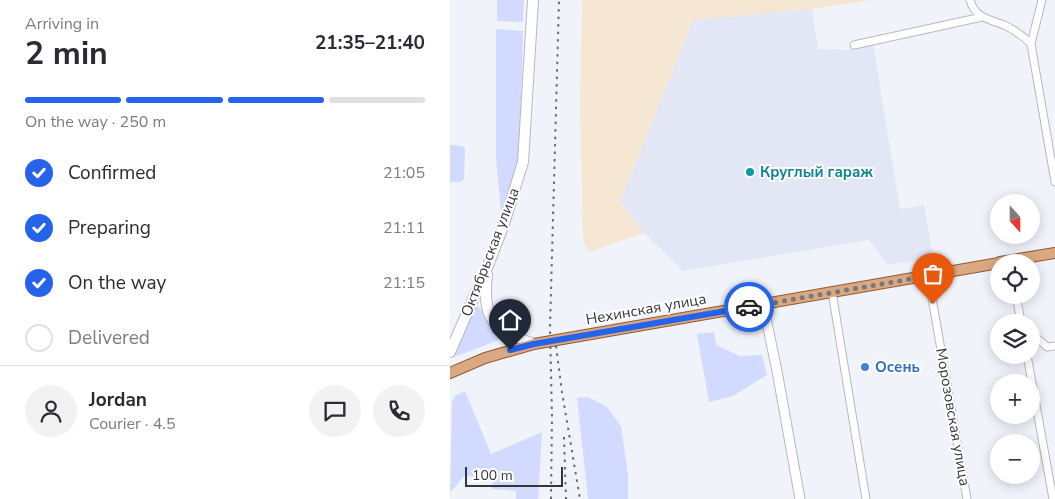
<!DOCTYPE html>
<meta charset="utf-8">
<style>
body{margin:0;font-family:"Nunito Sans",sans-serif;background:#f2f2f3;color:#2b2b33;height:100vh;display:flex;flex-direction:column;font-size:19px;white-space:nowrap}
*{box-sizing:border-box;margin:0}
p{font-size:16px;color:#7c7c81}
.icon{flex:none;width:28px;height:28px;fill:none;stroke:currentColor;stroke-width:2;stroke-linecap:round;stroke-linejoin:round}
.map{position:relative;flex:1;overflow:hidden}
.sheet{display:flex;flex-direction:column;background:#fff;width:450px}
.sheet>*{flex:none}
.needle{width:32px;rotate:159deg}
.fabs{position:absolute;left:540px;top:194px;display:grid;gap:10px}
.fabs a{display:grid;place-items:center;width:50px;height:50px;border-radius:50%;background:#fff;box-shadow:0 2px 12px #0003;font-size:25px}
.scale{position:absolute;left:15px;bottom:12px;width:98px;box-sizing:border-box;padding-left:5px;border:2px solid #353639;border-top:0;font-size:14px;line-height:18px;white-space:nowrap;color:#353639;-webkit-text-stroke:4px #fff;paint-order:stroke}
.pin{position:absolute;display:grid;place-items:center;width:42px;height:42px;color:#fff;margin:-51px -21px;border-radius:50% 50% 50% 0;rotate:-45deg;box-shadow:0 0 5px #0007}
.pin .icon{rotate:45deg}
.courier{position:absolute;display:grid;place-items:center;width:50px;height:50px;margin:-25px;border:4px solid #2563eb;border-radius:50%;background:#fff;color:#222;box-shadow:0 1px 6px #0007}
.overview em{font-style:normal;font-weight:700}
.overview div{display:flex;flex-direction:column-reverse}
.overview{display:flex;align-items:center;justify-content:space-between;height:85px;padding:0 25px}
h1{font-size:32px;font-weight:700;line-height:38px}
.bar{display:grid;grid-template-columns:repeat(4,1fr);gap:8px 5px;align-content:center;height:60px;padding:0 25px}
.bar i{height:6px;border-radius:4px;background:#e1e1e2}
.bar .current{background:#2563eb}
.bar p{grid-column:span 4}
.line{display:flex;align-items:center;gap:12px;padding:0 25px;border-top:1px solid #e1e1e2}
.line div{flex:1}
.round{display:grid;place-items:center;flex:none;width:52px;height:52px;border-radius:26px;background:#f2f2f3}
ol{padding:0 25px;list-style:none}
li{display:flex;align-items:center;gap:15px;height:55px}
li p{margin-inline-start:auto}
li .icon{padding:5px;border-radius:50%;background:#2563eb;color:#fff;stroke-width:4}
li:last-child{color:#7c7c81}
li i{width:28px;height:28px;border:2px solid #e1e1e2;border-radius:50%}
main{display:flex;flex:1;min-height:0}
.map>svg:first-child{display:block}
</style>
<main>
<section class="sheet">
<div class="overview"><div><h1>2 min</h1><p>Arriving in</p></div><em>21:35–21:40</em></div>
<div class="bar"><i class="current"></i><i class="current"></i><i class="current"></i><i></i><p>On the way · 250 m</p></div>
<ol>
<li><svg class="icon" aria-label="check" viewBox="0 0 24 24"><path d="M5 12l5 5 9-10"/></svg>Confirmed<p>21:05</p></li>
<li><svg class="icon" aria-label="check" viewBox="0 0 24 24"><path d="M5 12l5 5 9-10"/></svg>Preparing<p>21:11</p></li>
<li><svg class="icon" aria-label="check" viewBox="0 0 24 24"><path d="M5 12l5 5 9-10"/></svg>On the way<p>21:15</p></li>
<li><i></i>Delivered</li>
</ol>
<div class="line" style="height:90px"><a class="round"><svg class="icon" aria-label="person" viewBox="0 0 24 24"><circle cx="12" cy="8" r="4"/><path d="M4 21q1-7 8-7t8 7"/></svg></a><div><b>Jordan</b><p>Courier · 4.5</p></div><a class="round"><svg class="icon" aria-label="chat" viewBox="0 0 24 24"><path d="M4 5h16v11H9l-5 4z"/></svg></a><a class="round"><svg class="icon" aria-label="phone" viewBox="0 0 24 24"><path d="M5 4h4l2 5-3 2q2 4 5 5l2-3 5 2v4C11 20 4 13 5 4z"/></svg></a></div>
</section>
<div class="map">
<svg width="605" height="499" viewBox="0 0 605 499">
<rect width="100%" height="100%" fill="#f1f3fb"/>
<path fill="#e2e6f5" d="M362,9L368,49L395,50L423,44L450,209L474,205L483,257L438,265L419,240L233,271L194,233L170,202L243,20Z"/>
<path fill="#f5e7d3" d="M132,0H422L362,9L243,20L170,202L194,233L139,252L133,241L130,107Z"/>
<path fill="#d2daff" d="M47,0H74L73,22L47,21Z
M46,29L73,31L70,153L56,210H51L46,159Z
M0,145L12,146L15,148L14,179L11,182H0Z
M26,306L29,307L40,323L54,338L7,356L5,354Z
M264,332L266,345L290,356L312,355L317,375L283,396L259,402L247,334Z
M15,391L41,454L92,432L88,499H66V491L42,489L43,478L14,476L0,493L2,402L5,396Z
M138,397L157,407L171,426L178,475V499H138L127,398Z"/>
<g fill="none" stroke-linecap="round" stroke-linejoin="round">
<defs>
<path id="minor" d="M520,0C525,18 539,19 554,25C565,30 573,36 581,44
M592,0L581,44L605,182
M404,45L532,17
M478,275L517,499
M382,292L416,499
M566,295L571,322
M581,341L588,339L597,347L605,346
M577,355L603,499"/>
<path id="tertiary" d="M313,304L327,371L350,499"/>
<path id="secondary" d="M37,274C32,319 42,330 84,344
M0,352L39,263L54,224L73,162L83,0"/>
<path id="primary" d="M550,262L605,253
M0,373L35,358L84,344L549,263"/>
</defs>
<use href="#minor" stroke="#b7b8c1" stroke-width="9"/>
<use href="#tertiary" stroke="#b7b8c1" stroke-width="11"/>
<use href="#secondary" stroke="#b7b8c1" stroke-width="12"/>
<use href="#primary" stroke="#915a31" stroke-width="12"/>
<use href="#minor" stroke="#fff" stroke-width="7"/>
<use href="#tertiary" stroke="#fff" stroke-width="9"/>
<use href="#secondary" stroke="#fff" stroke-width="10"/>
<use href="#primary" stroke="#daa881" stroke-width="10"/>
<path stroke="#6a6b70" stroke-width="2" stroke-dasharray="2.5 5" stroke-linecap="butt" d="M106,346L112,392L130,499
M114,437L116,499
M101,499L102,417L100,328L109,0"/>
</g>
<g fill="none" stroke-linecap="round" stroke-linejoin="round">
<path stroke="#77787d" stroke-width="5" stroke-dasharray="0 9" d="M299,307L478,276L483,304"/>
<path stroke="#2563eb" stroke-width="6" d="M60,350L84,344L299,307"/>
</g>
<circle fill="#0f9aa8" stroke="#fff" stroke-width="2" cx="300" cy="172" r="5"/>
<circle fill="#3f7fe0" stroke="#fff" stroke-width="2" cx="415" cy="367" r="5"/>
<g text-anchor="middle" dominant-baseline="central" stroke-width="4" stroke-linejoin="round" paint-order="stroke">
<g font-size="15" font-weight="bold" fill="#0d838f" stroke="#fff" text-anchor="start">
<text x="310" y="172">Круглый гараж</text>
</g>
<g font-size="15" fill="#353639" stroke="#fff">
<text transform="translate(40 252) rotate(-69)">Октябрьская улица</text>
<text transform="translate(196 309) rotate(-10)">Нехинская улица</text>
<text transform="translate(503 417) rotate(80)">Морозовская улица</text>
</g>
<g font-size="15" font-weight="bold" fill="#366cbe" stroke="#fff" text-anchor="start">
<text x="425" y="367">Осень</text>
</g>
</g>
</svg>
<div class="fabs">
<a><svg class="needle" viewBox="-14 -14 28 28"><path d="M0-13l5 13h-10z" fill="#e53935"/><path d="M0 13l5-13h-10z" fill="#7c7c81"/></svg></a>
<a><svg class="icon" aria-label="locate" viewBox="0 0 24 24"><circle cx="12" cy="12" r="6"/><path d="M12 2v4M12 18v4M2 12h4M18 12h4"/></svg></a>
<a><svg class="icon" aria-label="layers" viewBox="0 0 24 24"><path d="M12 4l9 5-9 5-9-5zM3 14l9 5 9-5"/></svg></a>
<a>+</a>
<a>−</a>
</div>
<div class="scale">100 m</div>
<div class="pin" style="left:483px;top:304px;background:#ea580c"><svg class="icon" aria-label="bag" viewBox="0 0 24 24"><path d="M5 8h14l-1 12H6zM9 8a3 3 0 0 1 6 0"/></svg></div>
<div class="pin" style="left:60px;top:350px;background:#1f2937"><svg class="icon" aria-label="home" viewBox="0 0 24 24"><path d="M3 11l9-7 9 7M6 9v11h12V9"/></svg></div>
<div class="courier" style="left:299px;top:307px"><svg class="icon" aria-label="car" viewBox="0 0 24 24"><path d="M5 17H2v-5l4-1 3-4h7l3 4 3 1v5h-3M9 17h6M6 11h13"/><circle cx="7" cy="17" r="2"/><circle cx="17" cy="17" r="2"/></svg></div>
</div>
</main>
